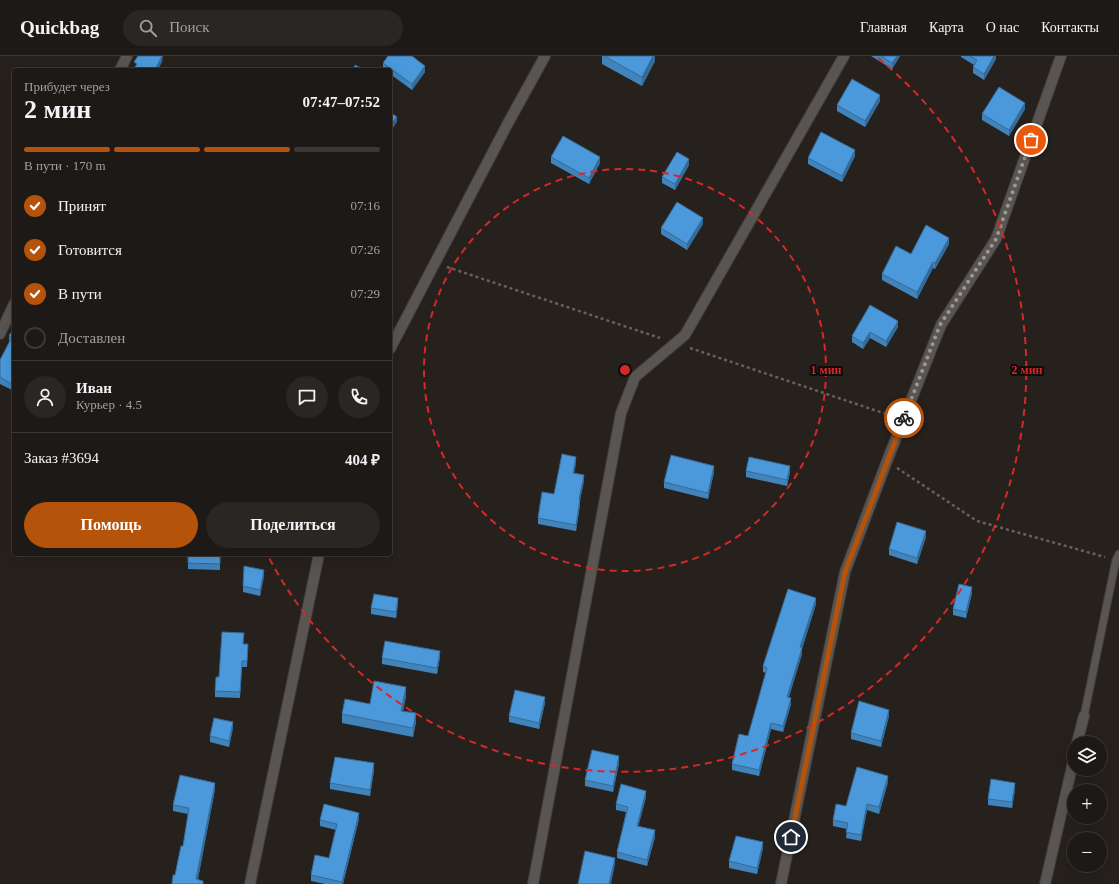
<!DOCTYPE html>
<html lang="ru">
<meta charset="utf-8">
<style>
body{margin:0;font-family:Georgia,serif;background:#2a2623;color:#f1f3f6;height:100vh;display:flex;flex-direction:column;font-size:15px;white-space:nowrap}
*{box-sizing:border-box;margin:0}
p{font-size:13px;color:#a0a0a1}
.icon{flex:none;width:22px;height:22px;fill:none;stroke:currentColor;stroke-width:2;stroke-linecap:round;stroke-linejoin:round}
.map{position:relative;flex:1;overflow:hidden}
.details{position:absolute;left:12px;top:12px;width:380px;height:488px;display:flex;flex-direction:column;background:#1d1916;border-radius:4px;box-shadow:0 4px 16px #0002,0 0 0 1px #3b3835}
.details>*{flex:none}
.buttons{position:absolute;left:1067px;top:680px;display:grid;gap:8px}
.buttons a{display:grid;place-items:center;width:40px;height:40px;border-radius:50%;background:#1d1916;box-shadow:0 4px 16px #0002,0 0 0 1px #3b3835;font-size:20px}
.pin{position:absolute;display:grid;place-items:center;width:34px;height:34px;color:#fff;margin:-17px;border:2px solid #fff;border-radius:50%;box-shadow:0 1px 4px #0007}
.courier{position:absolute;display:grid;place-items:center;width:40px;height:40px;margin:-20px;border:3px solid #b45309;border-radius:50%;background:#fff;color:#222;box-shadow:0 1px 5px #0007}
.summary em{font-style:normal;font-weight:700}
.summary div{display:flex;flex-direction:column-reverse}
.summary{display:flex;align-items:center;justify-content:space-between;height:68px;padding:0 12px}
h1{font-size:26px;font-weight:700;line-height:30px}
.bar{display:grid;grid-template-columns:repeat(4,1fr);gap:6px 4px;align-content:center;height:48px;padding:0 12px}
.bar i{height:5px;border-radius:3px;background:#3b3835}
.bar .current{background:#b45309}
.bar p{grid-column:span 4}
.line{display:flex;align-items:center;gap:10px;padding:0 12px;border-top:1px solid #3b3835}
.line div{flex:1}
.round{display:grid;place-items:center;flex:none;width:42px;height:42px;border-radius:21px;background:#2a2623}
ol{padding:0 12px;list-style:none}
li{display:flex;align-items:center;gap:12px;height:44px}
li p{margin-inline-start:auto}
li .icon{padding:4px;border-radius:50%;background:#b45309;color:#fff;stroke-width:4}
li:last-child{color:#a0a0a1}
li i{width:22px;height:22px;border:2px solid #3b3835;border-radius:50%}
.cta{display:flex;gap:8px;margin-top:auto;padding:8px 12px}
.cta a{flex:1;height:46px;border-radius:24px;background:#b45309;color:#fff;font-size:16px;font-weight:700;line-height:46px;text-align:center}
.cta a+a{background:#2a2623;color:#f1f3f6}
header{display:flex;align-items:center;gap:24px;box-sizing:border-box;height:56px;padding:0 20px;background:#1d1916;border-bottom:1px solid #3b3835}
header strong{font-size:19px}
nav{display:flex;gap:22px;margin-inline-start:auto;font-size:14px}
.search{width:280px;height:36px;background:#2a2623;display:flex;align-items:center;gap:10px;box-sizing:border-box;padding:0 14px;border-radius:22px;color:#a0a0a1;font-size:15px}
.map>svg:first-child{display:block}
</style>
<header>
<strong>Quickbag</strong>
<div class="search"><svg class="icon" aria-label="search" viewBox="0 0 24 24"><circle cx="10" cy="10" r="6"/><path d="M15 15l6 6"/></svg>Поиск</div>
<nav><a>Главная</a><a>Карта</a><a>О нас</a><a>Контакты</a></nav>
</header>
<div class="map">
<svg width="1119" height="828" viewBox="0 0 1119 828">
<rect width="100%" height="100%" fill="#27211d"/>
<g fill="none" stroke-linecap="round" stroke-linejoin="round">
<defs>
<path id="lane" d="M1084,660L1116,504L1119,498"/>
<path id="street" d="M120,14L127,0
M0,278L14,248
M390,293L508,67L545,0
M1077,687L1084,660
M250,828L319,498
M533,828L621,357L635,321L685,279L844,0
M781,828L845,516L887,405L941,269L996,183L1061,0
M1045,828L1074,702"/>
</defs>
<use href="#lane" stroke="#443e3a" stroke-width="9"/>
<use href="#street" stroke="#443e3a" stroke-width="12"/>
<path stroke="#66615d" stroke-width="2.5" stroke-dasharray="3 3" stroke-linecap="butt" d="M447,211L660,282
M690,292L892,360
M897,412L977,465L1105,501"/>
<use href="#lane" stroke="#585553" stroke-width="7"/>
<use href="#street" stroke="#585553" stroke-width="10"/>
</g>
<path fill="#4084bb" d="M602,0H655V5L642,30L602,8Z
M871,0H900L892,13Z
M961,0H996V3L984,24L973,17V11L974,9L961,1Z
M383,7L425,16L412,34L390,18V14H384L383,13Z
M880,45L865,71L837,55V49Z
M1025,53L1009,80L982,64V58Z
M855,100L842,126L808,108V102Z
M551,101L600,107L589,128L551,107Z
M689,109L675,134L662,127V121Z
M703,168L687,194L661,178V172Z
M949,188L935,213L933,212L917,243L882,224V218L911,198Z
M898,265V271L886,291L870,282L863,293L852,286V280Z
M14,271V330L12,334L0,328V304L9,286V280Z
M576,407L574,417L584,425L580,443V449L576,475L538,468V462Z
M746,415L790,416L787,430L746,421Z
M714,416L708,443L664,432V426Z
M926,481L917,508L889,499V493Z
M188,498H220V514L188,513Z
M264,520L260,540L243,536V530Z
M972,537L966,562L953,559V553Z
M398,548L396,562L371,558V552Z
M816,548L802,593V598L789,641L791,648L783,676L771,673L759,720L732,714V708L748,680L766,617L763,616V610Z
M244,588H248L247,611H242L240,642L215,641V635L219,621Z
M440,601L437,618L382,608V602Z
M406,640L403,655L416,666L413,681L342,667V658L370,648Z
M545,647L539,673L509,666V660Z
M889,660L881,691L851,683V677Z
M233,672L229,691L210,686V680Z
M619,707L613,736L585,730V724Z
M374,714L370,740L330,733V727Z
M888,726L879,758L867,754L861,785L846,782L847,773L833,770V764L846,750Z
M215,733L198,823L203,828L175,819L183,790L188,758L173,755V749Z
M1015,733L1012,752L988,749V743Z
M646,741L638,770L655,781L647,810L617,802V796L626,756L616,754V748Z
M359,763L343,828H325L311,825V819L329,802L336,774L320,770V764Z
M763,792L757,818L729,812V805Z"/>
<path fill="#346b99" d="M160,0H163L162,6L158,14H155Z
M653,0H655V5L642,30V21Z
M897,0H900L892,13V7Z
M994,0H996V3L984,24V18Z
M425,10V16L412,34V28Z
M880,39V45L865,71V65Z
M1025,47V53L1009,80V74Z
M397,61V66L390,76V70Z
M855,94V100L842,126V120Z
M600,101V107L589,128V122Z
M689,103V109L675,134V128Z
M703,162V168L687,194V188Z
M949,182V188L935,213V207Z
M933,206V212L917,243V236Z
M898,265V271L886,291V285Z
M870,276V282L863,293V287Z
M14,324V330L12,334V328Z
M576,401V407L573,423V417Z
M714,410V416L708,443V437Z
M790,410V416L787,430V424Z
M584,419V425L579,449V443Z
M580,443V449L576,475V469Z
M926,475V481L917,508V502Z
M264,514V520L260,540V534Z
M972,531V537L966,562V556Z
M398,542V548L396,562V556Z
M816,542V548L802,593V598L787,647V641L800,591Z
M440,595V601L437,618V612Z
M406,631V640L401,664V655Z
M545,641V647L539,673V667Z
M791,642V648L783,676V670Z
M889,654V660L881,691V685Z
M416,657V666L413,681V672Z
M233,666V672L229,691V685Z
M771,667V673L759,720V714Z
M619,700V707L613,736V730Z
M374,707V714L370,740V734Z
M888,720V726L879,758V751Z
M215,727V733L197,828L196,823Z
M1015,727V733L1012,752V746Z
M646,735V741L637,776V770Z
M867,748V754L861,785V779Z
M359,757V763L343,828H342V826Z
M655,774V781L647,810V804Z
M763,786V792L757,818V812Z
M615,802V808L611,828H609Z"/>
<path fill="#4b99da" stroke="#346b99" d="M138,0H162L155,14H133L137,8L134,6Z
M388,0H412L425,10L412,28L383,7Z
M604,0H653L642,21Z
M881,0H897L892,7Z
M970,0H994L984,18L973,11L977,4Z
M355,9L365,14H353Z
M852,23L880,39L865,65L837,49Z
M999,31L1025,47L1009,74L982,58Z
M390,56L397,61L390,70Z
M821,76L855,94L842,120L808,102Z
M563,80L600,101L589,122L551,101Z
M677,96L689,103L675,128L662,121Z
M677,146L703,162L687,188L661,172Z
M926,169L949,182L935,207L933,206L917,236L882,218L896,190L911,198Z
M870,249L898,265L886,285L870,276L863,287L852,280Z
M14,271V324L12,328L0,321V304L12,281L9,280Z
M562,398L576,401L573,417L584,419L579,443H580L576,469L538,462L542,436L554,438Z
M671,399L714,410L708,437L664,426Z
M749,401L790,410L787,424L746,415Z
M897,466L926,475L917,502L889,493Z
M188,498H220V508L188,507Z
M244,510L264,514L260,534L243,530Z
M959,528L972,531L966,556L953,553Z
M788,533L816,542L800,591L802,592L787,641L791,642L783,670L771,667L759,714L732,708L739,678L748,680L767,612L763,610Z
M374,538L398,542L396,556L371,552Z
M222,576L244,577L243,588H248L247,605H242L240,636L215,635L216,621H219Z
M385,585L440,595L437,612L382,602Z
M374,625L406,631L401,655L416,657L413,672L342,658L345,643L370,648Z
M515,634L545,641L539,667L509,660Z
M859,645L889,654L881,685L851,677Z
M214,662L233,666L229,685L210,680Z
M592,694L619,700L613,730L585,724Z
M335,701L374,707L370,734L330,727Z
M857,711L888,720L879,751L867,748L861,779L846,776L848,767L833,764L836,748L846,750Z
M180,719L215,727L196,823L203,825V828H172L173,819H175L181,790H183L189,752L173,749Z
M991,723L1015,727L1012,746L988,743Z
M621,728L646,735L637,770L655,774L647,804L617,796L628,751L616,748Z
M324,748L359,757L342,826L311,819L315,799L329,802L337,768L320,764Z
M736,780L763,786L757,812L729,805Z
M585,795L615,802L609,828H578Z"/>
<g fill="none" stroke-linecap="round" stroke-linejoin="round">
<path stroke="#9d9895" stroke-width="4" stroke-dasharray="0 7.2" d="M904,362L940,269L996,183L1031,84"/>
<path stroke="#b45309" stroke-width="5" d="M791,781L845,516L904,362"/>
</g>
<g fill="none" stroke="#d62828" stroke-width="2" stroke-dasharray="7 5">
<circle cx="625" cy="314" r="201"/>
<path d="M878 2A402 402 0 1 1 268 500"/>
</g>
<circle cx="625" cy="314" r="6" fill="#d62828" stroke="#0e0b09" stroke-width="2"/>
<g font-size="12" text-anchor="middle" font-weight="bold" fill="#d62828" stroke="#0e0b09" stroke-width="4" stroke-linejoin="round" paint-order="stroke">
<text x="826" y="318">1 мин</text>
<text x="1027" y="318">2 мин</text>
</g>
</svg>
<div class="buttons">
<a><svg class="icon" aria-label="layers" viewBox="0 0 24 24"><path d="M12 4l9 5-9 5-9-5zM3 14l9 5 9-5"/></svg></a>
<a>+</a>
<a>−</a>
</div>
<div class="pin" style="left:1031px;top:84px;background:#ea580c"><svg class="icon" aria-label="bag" viewBox="0 0 24 24"><path d="M5 8h14l-1 12H6zM9 8a3 3 0 0 1 6 0"/></svg></div>
<div class="pin" style="left:791px;top:781px;background:#1f2937"><svg class="icon" aria-label="home" viewBox="0 0 24 24"><path d="M3 11l9-7 9 7M6 9v11h12V9"/></svg></div>
<div class="courier" style="left:904px;top:362px"><svg class="icon" aria-label="bike" viewBox="0 0 24 24"><circle cx="6" cy="16" r="4"/><circle cx="18" cy="16" r="4"/><path d="M6 16l4-8h5l3 8M10 8l3 8H6M13 5h3"/></svg></div>
<section class="details">
<div class="summary"><div><h1>2 мин</h1><p>Прибудет через</p></div><em>07:47–07:52</em></div>
<div class="bar"><i class="current"></i><i class="current"></i><i class="current"></i><i></i><p>В пути · 170 m</p></div>
<ol>
<li><svg class="icon" aria-label="check" viewBox="0 0 24 24"><path d="M5 12l5 5 9-10"/></svg>Принят<p>07:16</p></li>
<li><svg class="icon" aria-label="check" viewBox="0 0 24 24"><path d="M5 12l5 5 9-10"/></svg>Готовится<p>07:26</p></li>
<li><svg class="icon" aria-label="check" viewBox="0 0 24 24"><path d="M5 12l5 5 9-10"/></svg>В пути<p>07:29</p></li>
<li><i></i>Доставлен</li>
</ol>
<div class="line" style="height:72px"><a class="round"><svg class="icon" aria-label="person" viewBox="0 0 24 24"><circle cx="12" cy="8" r="4"/><path d="M4 21q1-7 8-7t8 7"/></svg></a><div><b>Иван</b><p>Курьер · 4.5</p></div><a class="round"><svg class="icon" aria-label="chat" viewBox="0 0 24 24"><path d="M4 5h16v11H9l-5 4z"/></svg></a><a class="round"><svg class="icon" aria-label="phone" viewBox="0 0 24 24"><path d="M5 4h4l2 5-3 2q2 4 5 5l2-3 5 2v4C11 20 4 13 5 4z"/></svg></a></div>
<div class="line" style="height:52px"><div>Заказ #3694</div><b>404 ₽</b></div>
<div class="cta"><a>Помощь</a><a>Поделиться</a></div>
</section>
</div>
